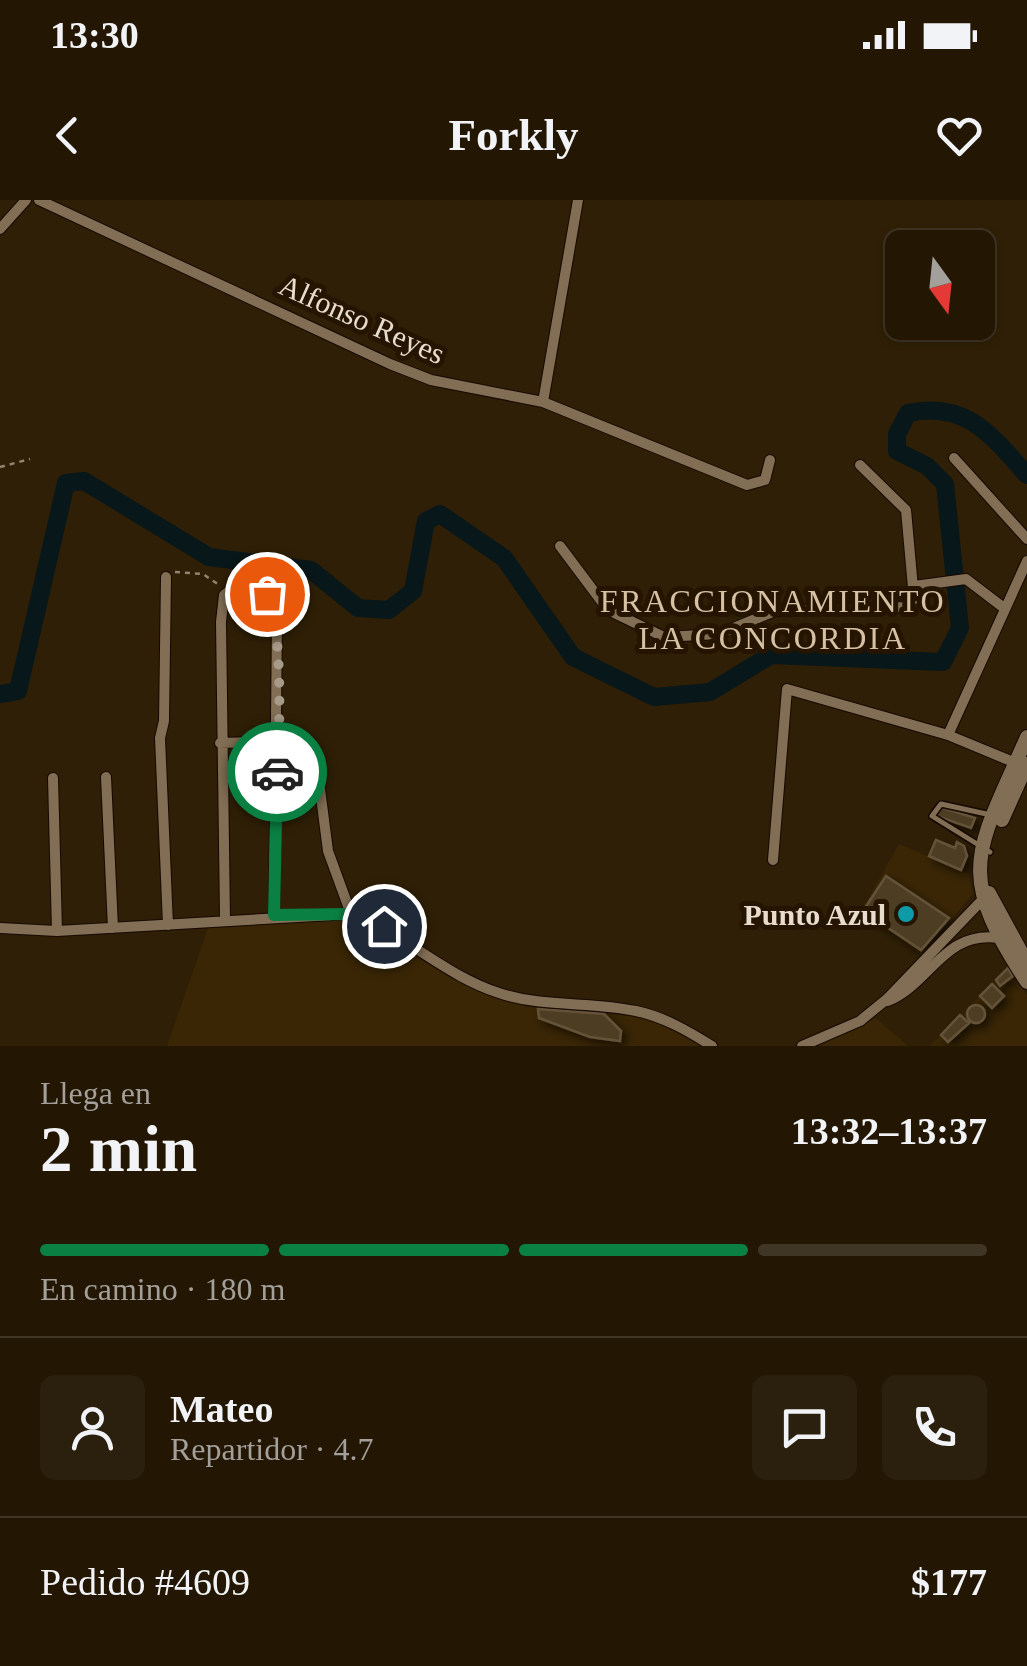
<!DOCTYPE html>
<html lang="es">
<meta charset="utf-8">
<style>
body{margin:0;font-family:"Times New Roman",serif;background:#2b200e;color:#f1f3f6;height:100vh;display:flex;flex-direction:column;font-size:38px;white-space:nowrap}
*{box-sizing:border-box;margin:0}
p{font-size:32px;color:#a39f9a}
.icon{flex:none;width:55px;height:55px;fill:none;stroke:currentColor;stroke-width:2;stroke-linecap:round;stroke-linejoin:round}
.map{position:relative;height:846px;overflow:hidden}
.side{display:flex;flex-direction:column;background:#231704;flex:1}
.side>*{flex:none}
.needle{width:65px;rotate:165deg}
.controls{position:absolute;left:885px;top:30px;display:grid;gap:20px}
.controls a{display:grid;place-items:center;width:110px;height:110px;border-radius:15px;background:#231704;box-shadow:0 2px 8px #0004,0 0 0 2px #403626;font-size:50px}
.pin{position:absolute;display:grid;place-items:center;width:85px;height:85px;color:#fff;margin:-42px;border:5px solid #fff;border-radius:50%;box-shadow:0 2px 10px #0007}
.courier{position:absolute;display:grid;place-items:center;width:100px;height:100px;margin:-50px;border:8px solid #0b8043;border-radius:50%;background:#fff;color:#222;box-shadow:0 2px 12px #0007}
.headline em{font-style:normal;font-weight:800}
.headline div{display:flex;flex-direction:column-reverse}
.headline{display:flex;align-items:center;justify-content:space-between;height:170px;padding:0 40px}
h1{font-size:65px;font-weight:800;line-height:75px}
.bar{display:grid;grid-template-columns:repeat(4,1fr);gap:15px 10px;align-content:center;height:120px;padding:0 40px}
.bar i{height:12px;border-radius:8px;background:#403626}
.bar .selected{background:#0b8043}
.bar p{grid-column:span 4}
.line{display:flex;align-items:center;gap:25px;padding:0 40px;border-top:2px solid #403626}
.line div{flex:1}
.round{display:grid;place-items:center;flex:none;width:105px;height:105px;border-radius:15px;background:#2b200e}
.status{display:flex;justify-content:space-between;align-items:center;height:70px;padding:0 50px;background:#231704;direction:ltr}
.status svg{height:28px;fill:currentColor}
header{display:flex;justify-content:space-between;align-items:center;height:130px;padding:0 40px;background:#231704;font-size:45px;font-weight:800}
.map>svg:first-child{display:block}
</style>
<div class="status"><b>13:30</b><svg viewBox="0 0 49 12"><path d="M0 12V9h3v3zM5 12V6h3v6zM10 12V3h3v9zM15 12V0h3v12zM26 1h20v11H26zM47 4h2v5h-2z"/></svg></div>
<header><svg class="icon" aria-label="back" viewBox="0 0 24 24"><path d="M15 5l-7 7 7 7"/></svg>Forkly<svg class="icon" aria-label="heart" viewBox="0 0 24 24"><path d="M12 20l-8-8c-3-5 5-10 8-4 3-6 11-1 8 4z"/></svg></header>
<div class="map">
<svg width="1027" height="846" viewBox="0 0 1027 846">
<defs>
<filter id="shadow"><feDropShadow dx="4.5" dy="4.5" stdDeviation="5" flood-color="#0009"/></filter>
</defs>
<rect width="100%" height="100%" fill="#2f1f06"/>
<path fill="#3a2605" d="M899,644L968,673L973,694L921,754L861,711Z
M345,717L402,742L475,790L528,807L631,816L661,824L704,846H167L209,725Z
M1008,768L1027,795V846H930Z
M876,818L908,846H818Z"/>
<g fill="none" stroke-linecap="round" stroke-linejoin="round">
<path stroke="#081719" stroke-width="18" d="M0,494L18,491L66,283L84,281L209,357L311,370L358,408L389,410L413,391L426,321L440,314L504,358L573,457L654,497L710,492L771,455L943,462L960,428L945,284L927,266L897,251V234L908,213C966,200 992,236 1027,275"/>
</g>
<path fill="#4e3d24" stroke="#645239" stroke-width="2.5" filter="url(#shadow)" d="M940,607L975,618L971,628L937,616Z
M936,640L955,648L957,642L964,646L967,656L961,670L929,656Z
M886,676L949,718L921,750L863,711Z
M1008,768L1013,776L1000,786L996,780Z
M992,784L1004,796L992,808L980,796Z
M967 814a9 9 0 1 1 18 0a9 9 0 1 1-18 0Z
M538,809L604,814L621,831L620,841L590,837L539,818Z
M960,815L969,823L948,842L941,835Z"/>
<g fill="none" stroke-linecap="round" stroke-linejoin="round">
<defs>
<path id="service" d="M990,652L932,616L941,604L991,615"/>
<path id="minor" d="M39,0L390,164L431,180L543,202L747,285L765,280L770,260
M0,29L26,0
M543,202L578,0
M954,258L1027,339
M560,346L608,410L664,437L719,434L775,411L904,407L914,399L906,310L860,265
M166,377L164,521L160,538L168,725
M914,386L966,379L1004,408
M948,535L1027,361
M220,543L259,542L275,547
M315,550L328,651L351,714
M106,577L113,728
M53,578L57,731
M773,660L787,489L948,535L1018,564
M225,718L221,422L224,395L236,385L267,394L277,420L274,715
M0,728L57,731L351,714C404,733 445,776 499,793C544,808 590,801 636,811C664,817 688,831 712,846
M888,801C931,783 944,730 999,738
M802,846L860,821L887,799L988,694"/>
<path id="secondary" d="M1027,537C977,652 953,670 1027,782
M1002,620L1027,564
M989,693L1027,763"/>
</defs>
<use href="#service" stroke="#160800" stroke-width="8"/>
<use href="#minor" stroke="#160800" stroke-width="12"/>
<use href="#secondary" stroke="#160800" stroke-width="16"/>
<path stroke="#918470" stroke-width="2.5" stroke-dasharray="5 5" stroke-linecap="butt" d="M0,267L30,259
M175,372L203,374L219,385"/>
<use href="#service" stroke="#816e54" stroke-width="5"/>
<use href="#minor" stroke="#816e54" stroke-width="10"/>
<use href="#secondary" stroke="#816e54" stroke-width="14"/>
</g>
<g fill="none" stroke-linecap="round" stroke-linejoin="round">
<path stroke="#a79a88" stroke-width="10" stroke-dasharray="0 18" d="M267,394C283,425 280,535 277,572"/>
<path stroke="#0b8043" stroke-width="12" d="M277,572L274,715L350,714L384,726"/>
</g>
<circle fill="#0f9aa8" stroke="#251500" stroke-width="4" cx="906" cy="714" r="10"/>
<g text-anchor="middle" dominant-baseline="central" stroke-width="10" stroke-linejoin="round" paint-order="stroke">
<g font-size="30" fill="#e7dcce" stroke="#251500">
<text transform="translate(362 119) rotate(24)">Alfonso Reyes</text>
</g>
<g font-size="30" font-weight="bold" fill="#e7dcce" stroke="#251500" text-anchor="end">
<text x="886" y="714">Punto Azul</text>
</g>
<g font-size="32" letter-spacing="2.5" fill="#d6c1a5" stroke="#251500">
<text x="773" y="401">FRACCIONAMIENTO<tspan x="773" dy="37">LA CONCORDIA</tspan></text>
</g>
</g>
</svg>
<div class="controls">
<a><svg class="needle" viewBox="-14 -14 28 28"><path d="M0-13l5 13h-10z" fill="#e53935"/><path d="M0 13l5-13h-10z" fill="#a39f9a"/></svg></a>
</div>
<div class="pin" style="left:267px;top:394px;background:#ea580c"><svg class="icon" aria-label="bag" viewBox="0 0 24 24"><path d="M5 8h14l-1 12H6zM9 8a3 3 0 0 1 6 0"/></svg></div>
<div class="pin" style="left:384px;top:726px;background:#1f2937"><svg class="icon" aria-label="home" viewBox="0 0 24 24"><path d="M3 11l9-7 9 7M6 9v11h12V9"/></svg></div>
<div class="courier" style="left:277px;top:572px"><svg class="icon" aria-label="car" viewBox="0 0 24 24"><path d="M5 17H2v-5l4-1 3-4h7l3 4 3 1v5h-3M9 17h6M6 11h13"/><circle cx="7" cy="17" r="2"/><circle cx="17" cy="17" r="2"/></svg></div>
</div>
<section class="side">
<div class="headline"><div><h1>2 min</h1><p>Llega en</p></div><em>13:32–13:37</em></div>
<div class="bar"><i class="selected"></i><i class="selected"></i><i class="selected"></i><i></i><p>En camino · 180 m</p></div>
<div class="line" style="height:180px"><a class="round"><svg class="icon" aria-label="person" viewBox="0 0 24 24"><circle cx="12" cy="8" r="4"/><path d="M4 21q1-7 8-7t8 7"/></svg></a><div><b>Mateo</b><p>Repartidor · 4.7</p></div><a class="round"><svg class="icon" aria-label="chat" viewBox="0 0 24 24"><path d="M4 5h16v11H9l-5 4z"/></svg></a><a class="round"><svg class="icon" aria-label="phone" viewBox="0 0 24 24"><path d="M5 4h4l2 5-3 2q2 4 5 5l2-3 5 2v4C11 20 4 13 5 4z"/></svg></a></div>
<div class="line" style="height:130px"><div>Pedido #4609</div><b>$177</b></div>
</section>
